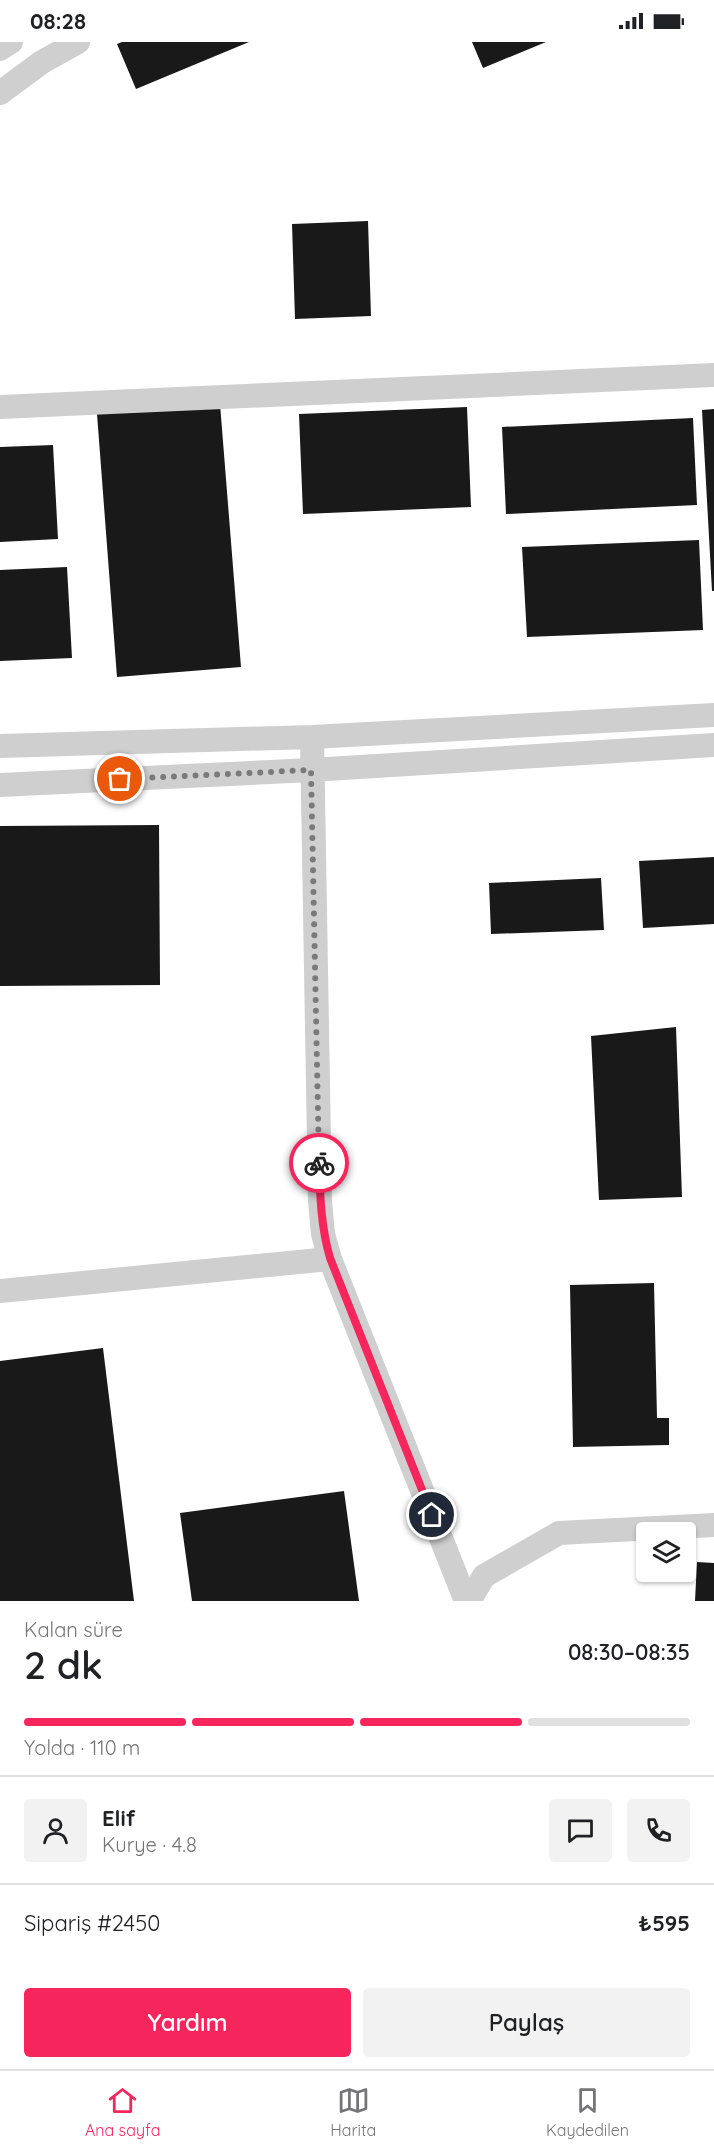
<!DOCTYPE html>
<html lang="tr">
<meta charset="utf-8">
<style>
body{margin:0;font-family:Quicksand,sans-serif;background:#f2f2f2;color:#202124;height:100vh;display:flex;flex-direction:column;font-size:22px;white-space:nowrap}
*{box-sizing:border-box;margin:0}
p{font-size:20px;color:#757577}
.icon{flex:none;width:33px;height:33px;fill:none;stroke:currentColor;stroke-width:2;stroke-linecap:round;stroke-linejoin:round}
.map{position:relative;height:1559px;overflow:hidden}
.side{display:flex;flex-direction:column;background:#fff;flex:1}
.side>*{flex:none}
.buttons{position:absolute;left:636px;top:1480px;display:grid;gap:12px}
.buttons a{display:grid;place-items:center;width:60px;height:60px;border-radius:6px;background:#fff;box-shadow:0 2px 4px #0004;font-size:30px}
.pin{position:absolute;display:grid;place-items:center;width:51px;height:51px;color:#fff;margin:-26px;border:3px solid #fff;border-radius:50%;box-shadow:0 2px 6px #0007}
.courier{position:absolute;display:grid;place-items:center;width:60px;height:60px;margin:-30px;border:4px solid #f6265c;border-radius:50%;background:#fff;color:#222;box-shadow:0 2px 8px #0007}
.head em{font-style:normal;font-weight:600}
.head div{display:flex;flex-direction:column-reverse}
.head{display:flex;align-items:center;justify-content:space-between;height:102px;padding:0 24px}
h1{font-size:39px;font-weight:600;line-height:45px}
.bar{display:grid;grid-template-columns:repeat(4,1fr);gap:9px 6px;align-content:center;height:72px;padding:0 24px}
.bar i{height:8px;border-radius:4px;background:#e0e0e0}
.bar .selected{background:#f6265c}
.bar p{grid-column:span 4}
.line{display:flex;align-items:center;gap:15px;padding:0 24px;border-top:2px solid #e0e0e0}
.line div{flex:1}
.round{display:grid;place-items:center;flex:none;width:63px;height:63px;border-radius:6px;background:#f2f2f2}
.button{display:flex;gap:12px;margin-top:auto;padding:12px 24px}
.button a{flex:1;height:69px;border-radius:6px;background:#f6265c;color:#fff;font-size:24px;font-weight:600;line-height:69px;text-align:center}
.button a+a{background:#f2f2f2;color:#202124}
.status{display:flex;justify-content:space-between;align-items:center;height:42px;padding:0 30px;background:#fff;direction:ltr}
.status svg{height:16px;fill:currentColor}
.menu{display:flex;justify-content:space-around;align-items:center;height:84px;border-top:2px solid #e0e0e0;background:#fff;font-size:16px;color:#757577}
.menu a{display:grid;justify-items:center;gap:3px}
.menu .selected{color:#f6265c}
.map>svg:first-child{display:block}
</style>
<div class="status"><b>08:28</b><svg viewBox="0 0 49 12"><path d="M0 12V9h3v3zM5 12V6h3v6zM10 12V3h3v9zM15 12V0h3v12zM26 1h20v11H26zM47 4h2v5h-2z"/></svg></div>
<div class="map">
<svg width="714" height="1559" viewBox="0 0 714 1559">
<rect width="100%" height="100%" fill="#fff"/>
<path fill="#191919" d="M122,0H249L136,47L117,2Z
M472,0H546L483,26Z
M368,179L371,274L295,277L292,182Z
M220,362L241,625L117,635L97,372Z
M467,365L471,465L303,472L299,372Z
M714,367V549H712L702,368Z
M693,376L697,463L506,472L502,385Z
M53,403L58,497L0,500V405Z
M699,498L703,588L527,595L522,505Z
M67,525L72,616L0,619V528Z
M159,783L160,943L0,944V784Z
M714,815V882L643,886L639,819Z
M601,836L604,888L491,892L489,841Z
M676,985L682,1155L599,1158L591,994Z
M654,1241L657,1376H669V1403L573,1405L570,1243Z
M103,1306L134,1559H0V1319Z
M344,1449L359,1559H192L180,1471Z
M697,1520L714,1521V1559H695Z"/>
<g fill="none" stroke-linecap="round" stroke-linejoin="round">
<path stroke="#cfcfcf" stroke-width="24" d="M0,7L11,0
M0,51L42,20L78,0
M0,365L714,333
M312,695L320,1159L323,1192L330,1217L466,1559
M0,704L312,695L714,673
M0,743L311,728L714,703
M0,1249L330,1217
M469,1559L484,1534L559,1491L714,1483"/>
</g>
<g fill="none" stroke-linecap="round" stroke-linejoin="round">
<path stroke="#7a7a7a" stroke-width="6" stroke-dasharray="0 10.8" d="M120,737L311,728L319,1121"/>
<path stroke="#f6265c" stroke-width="8" d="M319,1121C320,1154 321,1185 330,1216L432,1473"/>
</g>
</svg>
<div class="buttons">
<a><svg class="icon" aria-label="layers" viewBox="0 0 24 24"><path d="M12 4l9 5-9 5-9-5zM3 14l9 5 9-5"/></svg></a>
</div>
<div class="pin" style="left:120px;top:737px;background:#ea580c"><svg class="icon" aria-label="bag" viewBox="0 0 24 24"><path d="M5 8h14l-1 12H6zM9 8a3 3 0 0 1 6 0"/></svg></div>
<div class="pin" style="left:432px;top:1473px;background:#1f2937"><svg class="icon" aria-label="home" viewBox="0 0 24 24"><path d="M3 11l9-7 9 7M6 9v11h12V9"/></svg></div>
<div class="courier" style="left:319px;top:1121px"><svg class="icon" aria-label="bike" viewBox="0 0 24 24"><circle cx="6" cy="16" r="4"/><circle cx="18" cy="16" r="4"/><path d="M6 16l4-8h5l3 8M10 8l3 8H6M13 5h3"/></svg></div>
</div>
<section class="side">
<div class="head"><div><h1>2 dk</h1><p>Kalan süre</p></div><em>08:30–08:35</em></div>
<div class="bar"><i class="selected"></i><i class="selected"></i><i class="selected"></i><i></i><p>Yolda · 110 m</p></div>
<div class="line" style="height:108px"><a class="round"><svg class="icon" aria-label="person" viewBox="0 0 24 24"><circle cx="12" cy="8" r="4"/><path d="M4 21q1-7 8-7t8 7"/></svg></a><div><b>Elif</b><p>Kurye · 4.8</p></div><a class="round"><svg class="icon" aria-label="chat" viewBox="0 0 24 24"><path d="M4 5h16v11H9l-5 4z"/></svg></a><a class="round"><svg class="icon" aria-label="phone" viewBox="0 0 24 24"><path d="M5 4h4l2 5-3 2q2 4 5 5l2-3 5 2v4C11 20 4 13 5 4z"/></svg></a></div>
<div class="line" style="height:78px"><div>Sipariş #2450</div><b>₺595</b></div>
<div class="button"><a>Yardım</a><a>Paylaş</a></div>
</section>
<nav class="menu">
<a class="selected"><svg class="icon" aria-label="home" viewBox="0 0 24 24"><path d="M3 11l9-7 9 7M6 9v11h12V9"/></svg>Ana sayfa</a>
<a><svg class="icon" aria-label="map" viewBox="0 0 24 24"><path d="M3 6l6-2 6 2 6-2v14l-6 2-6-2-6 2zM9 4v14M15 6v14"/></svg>Harita</a>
<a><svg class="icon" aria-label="saved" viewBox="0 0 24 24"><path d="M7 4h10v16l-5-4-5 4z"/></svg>Kaydedilen</a>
</nav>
